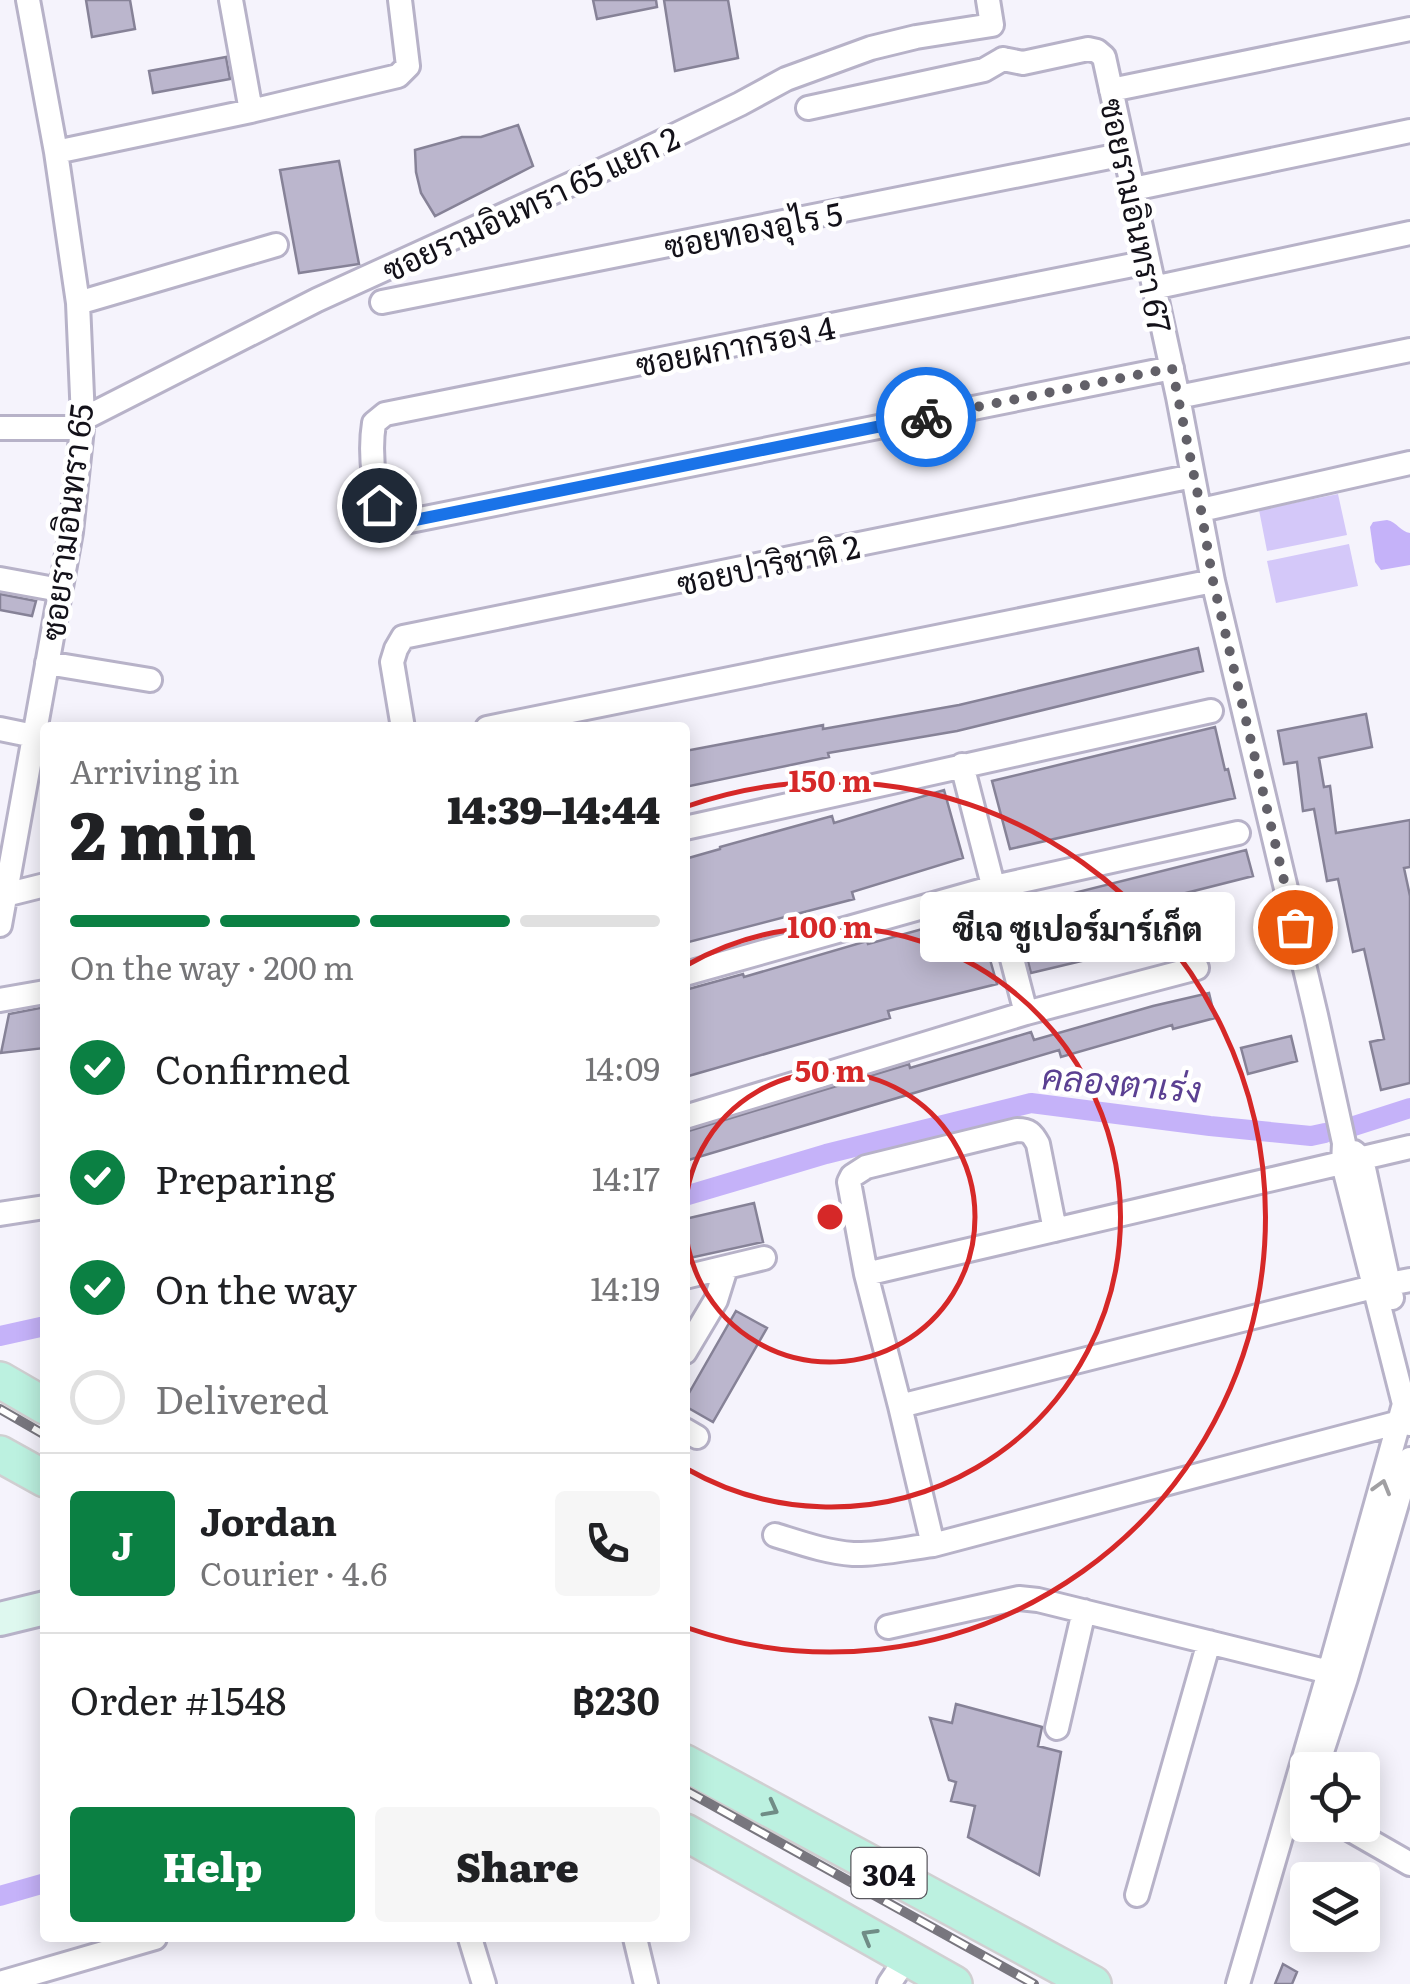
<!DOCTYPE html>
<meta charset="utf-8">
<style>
body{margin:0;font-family:Literata,Sarabun,serif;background:#f6f6f6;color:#202124;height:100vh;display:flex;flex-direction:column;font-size:38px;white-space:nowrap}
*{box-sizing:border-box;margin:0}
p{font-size:32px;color:#757577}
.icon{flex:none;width:55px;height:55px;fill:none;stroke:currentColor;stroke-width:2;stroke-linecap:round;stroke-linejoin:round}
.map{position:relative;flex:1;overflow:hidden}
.drawer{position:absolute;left:40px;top:722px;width:650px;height:1220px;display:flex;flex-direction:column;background:#fff;border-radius:10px;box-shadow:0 5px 25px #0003}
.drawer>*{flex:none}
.controls{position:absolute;left:1290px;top:1752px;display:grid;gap:20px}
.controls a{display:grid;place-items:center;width:90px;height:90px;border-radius:10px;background:#fff;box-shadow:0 5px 25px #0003;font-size:50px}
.pin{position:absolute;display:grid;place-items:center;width:85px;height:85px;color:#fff;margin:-42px;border:5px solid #fff;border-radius:50%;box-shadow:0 2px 10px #0007}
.courier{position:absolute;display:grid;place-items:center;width:100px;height:100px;margin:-50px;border:8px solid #1a73e8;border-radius:50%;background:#fff;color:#222;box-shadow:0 2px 12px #0007}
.bubble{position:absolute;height:70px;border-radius:10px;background:#fff;box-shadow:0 5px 25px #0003;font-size:32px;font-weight:800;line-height:70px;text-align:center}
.headline em{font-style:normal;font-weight:800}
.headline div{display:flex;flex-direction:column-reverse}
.headline{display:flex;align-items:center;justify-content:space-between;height:170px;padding:0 30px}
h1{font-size:65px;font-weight:800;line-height:75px}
.bar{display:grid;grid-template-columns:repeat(4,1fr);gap:15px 10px;align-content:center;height:120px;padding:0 30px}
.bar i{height:12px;border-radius:8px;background:#e0e0e0}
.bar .current{background:#0b8043}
.bar p{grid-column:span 4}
.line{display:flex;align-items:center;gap:25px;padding:0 30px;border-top:2px solid #e0e0e0}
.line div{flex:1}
.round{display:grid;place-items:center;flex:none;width:105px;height:105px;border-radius:10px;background:#f6f6f6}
ol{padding:0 30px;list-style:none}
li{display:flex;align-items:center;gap:30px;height:110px}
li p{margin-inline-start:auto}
li .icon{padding:10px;border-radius:50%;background:#0b8043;color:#fff;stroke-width:4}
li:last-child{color:#757577}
li i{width:55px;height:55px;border:5px solid #e0e0e0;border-radius:50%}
.primary-button{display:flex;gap:20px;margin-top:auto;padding:20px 30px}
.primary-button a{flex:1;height:115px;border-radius:10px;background:#0b8043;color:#fff;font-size:40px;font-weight:800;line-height:115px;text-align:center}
.primary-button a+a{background:#f6f6f6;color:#202124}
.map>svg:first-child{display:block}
</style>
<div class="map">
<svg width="1410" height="1984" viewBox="0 0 1410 1984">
<rect width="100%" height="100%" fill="#f5f3fc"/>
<path fill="#d4c8f9" d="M1338,494L1347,535L1267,551L1259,510Z
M1349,544L1358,586L1276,603L1267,561Z"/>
<path fill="#c5b2f9" d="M1387,520C1397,522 1401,532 1410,533V565L1381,570L1375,562L1370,527L1373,522Z"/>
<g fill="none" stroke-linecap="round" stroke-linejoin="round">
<path stroke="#c5b2f9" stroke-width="20" d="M1354,1126L1410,1108
M685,1196L826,1154L1031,1103L1210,1126L1311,1136L1325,1133
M0,1336L45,1326
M0,1896L45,1883"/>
</g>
<path fill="#bbb6cd" stroke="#868297" stroke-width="2.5" d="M86,0H130L135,29L92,37Z
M593,0H656L657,7L597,19Z
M664,0H728L738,58L675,71Z
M226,57L230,79L153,93L149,71Z
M518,125L533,166L435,216L421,193L416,172L415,150L462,137H481Z
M339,161L359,264L299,273L280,170Z
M0,594L36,601L32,616L0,610Z
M1198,648L1203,671L957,731L828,753L829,757L685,787V751L823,725V729L959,705Z
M1366,714L1372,747L1319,758L1324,787L1330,786L1336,833L1410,820V867L1404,868L1410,896V1083L1381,1090L1370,1042L1384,1039L1364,949L1353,952L1338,879L1327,881L1314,809L1303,811L1297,762L1284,764L1278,731Z
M1215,727L1225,770L1228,769L1235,798L1010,849L992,781Z
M944,790L963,858L852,892L854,899L685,943V859L720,849V847L832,816L834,823Z
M1246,850L1253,876L1182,894L1191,935L1031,973L1014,908Z
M977,914L997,984L888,1011L890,1018L685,1077V990L743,974L744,977L867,941L868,944Z
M1209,993L1215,1018L1173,1029L1172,1025L1061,1057L1059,1050L685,1161V1132L909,1064L910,1068L1031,1032L1034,1040L1153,1006Z
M45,1007V1048L1,1053L9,1014Z
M1291,1036L1297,1061L1248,1074L1241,1048Z
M754,1203L763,1242L685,1259V1219Z
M736,1311L767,1328L713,1422L685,1406V1400Z
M956,1704L1042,1727L1038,1746L1061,1752L1039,1875L968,1837L975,1806L951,1801L956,1782L949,1780L930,1718L952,1723Z
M1283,1964L1297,1972L1292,1984H1275Z"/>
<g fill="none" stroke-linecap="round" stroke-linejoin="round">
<defs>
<path id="street" d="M231,0L251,111
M1003,59L1023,63L1088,49L1097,51L1104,57L1178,397L1213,581L1316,1015L1344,1143L1343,1164L1404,1404L1329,1672L1238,1984
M1111,90L1410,29
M808,108L984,70L1003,59
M56,152L251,111L398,76L408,66L400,0
M1133,189L1410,131
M1148,262L385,414L374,423C369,454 374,486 382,516L393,523L410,521L1172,368
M1153,288L1410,233
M382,302L1125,154
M78,303L276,245
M1178,397L1410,350
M83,419L317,300L624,160L740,104L786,79L871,48L916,37L992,25L988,0
M0,428H82
M1201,510L1410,463
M0,579L60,590
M47,663L150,680
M403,728L392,662L396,649L403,637L1193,476
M487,728L1213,581
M0,729L34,736
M962,765L1026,1013
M685,828L1211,711
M0,893L5,895L45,885
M0,925L71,532L83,419L78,303L56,152L28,0
M685,974L994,887L1238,833
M0,1000L45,992
M685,1117L1026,1013L1197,968
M1354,1152L1362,1159L1392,1298
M0,1214L45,1207
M866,1274L1410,1147
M685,1277L764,1258
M685,1352L716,1300L726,1268
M900,1406L1373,1287L1410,1280
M685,1430L697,1437
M775,1535C801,1543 826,1552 853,1554C879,1555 907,1548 933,1545L1400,1422L1410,1424
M933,1545L900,1406L866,1274L849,1182L852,1176L866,1167L1017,1130C1029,1130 1032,1133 1038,1144L1055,1230
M888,1627L1019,1598L1038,1600L1329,1672
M1057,1728L1084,1611
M1316,1770L1346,1678L1410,1459
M1342,1825L1410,1864
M1137,1895L1209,1642
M470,1938L484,1984
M635,1938L646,1984
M0,1983L155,1938
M889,1984L907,1957"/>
<path id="secondary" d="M0,1619L45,1608"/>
<path id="primary" d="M0,1380L45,1406
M0,1454L45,1479
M685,1763L1093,1984
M685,1832L954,1984"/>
</defs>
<use href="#street" stroke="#b7b2c8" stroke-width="28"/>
<use href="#secondary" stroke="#b7b2c8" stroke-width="38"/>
<use href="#primary" stroke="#d0cfd1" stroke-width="40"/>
<use href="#street" stroke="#fff" stroke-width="22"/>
<use href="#secondary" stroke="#def8ef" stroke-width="32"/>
<use href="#primary" stroke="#bcf1e0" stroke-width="35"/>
<defs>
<path id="rail" d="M0,1409L45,1435
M685,1790L1034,1984"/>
</defs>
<use href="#rail" stroke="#78767e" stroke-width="10"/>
<use href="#rail" stroke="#fff" stroke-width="6" stroke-dasharray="19" stroke-linecap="butt"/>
</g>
<defs><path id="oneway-chevron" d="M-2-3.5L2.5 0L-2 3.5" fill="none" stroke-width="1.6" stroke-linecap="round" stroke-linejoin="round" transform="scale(2.5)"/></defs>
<use stroke="#a1a0a3" href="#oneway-chevron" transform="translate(1382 1487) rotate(-74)"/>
<g stroke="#708c86">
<use href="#oneway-chevron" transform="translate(771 1809) rotate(28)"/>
<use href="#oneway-chevron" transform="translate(869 1936) rotate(-150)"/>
</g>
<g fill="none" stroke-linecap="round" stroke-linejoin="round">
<path stroke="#626068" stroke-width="10" stroke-dasharray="0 18" d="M926,417L1172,368L1201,510L1213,581L1295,927"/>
<path stroke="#1a73e8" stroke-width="12" d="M379,505L382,516L392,523L410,521L926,417"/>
</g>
<g fill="none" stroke="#d62828" stroke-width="5">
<path d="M685 1216A145 145 0 1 1 685 1218"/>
<path d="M687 965A290 290 0 1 1 687 1469"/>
<path d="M688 806A435 435 0 1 1 688 1628"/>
</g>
<g text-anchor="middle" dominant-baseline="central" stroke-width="9" stroke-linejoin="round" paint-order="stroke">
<rect fill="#fff" stroke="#5a585e" stroke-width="2.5" x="851.5" y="1848" width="75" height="50" rx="8"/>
<g font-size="30" font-weight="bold" fill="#131119">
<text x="889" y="1873">304</text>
</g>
<g font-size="32" fill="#131119" stroke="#fff">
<text transform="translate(530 202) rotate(-25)">ซอยรามอินทรา 65 แยก 2</text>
<text transform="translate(1138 215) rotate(78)">ซอยรามอินทรา 67</text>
<text transform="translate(753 228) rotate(-11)">ซอยทองอุไร 5</text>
<text transform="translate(735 344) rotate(-11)">ซอยผกากรอง 4</text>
<text transform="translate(65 522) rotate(-83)">ซอยรามอินทรา 65</text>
<text transform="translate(768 563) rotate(-12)">ซอยปาริชาติ 2</text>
</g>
<g font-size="35" font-style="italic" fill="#5b4092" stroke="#fff">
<text transform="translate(1122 1081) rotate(5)">คลองตาเร่ง</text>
</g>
</g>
<circle cx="830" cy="1217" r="15" fill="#d62828" stroke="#fff" stroke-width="5"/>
<g font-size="30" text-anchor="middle" font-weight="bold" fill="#d62828" stroke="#fff" stroke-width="9" stroke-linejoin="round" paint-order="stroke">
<text x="830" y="792">150 m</text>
<text x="830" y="938">100 m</text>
<text x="830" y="1082">50 m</text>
</g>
</svg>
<div class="controls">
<a><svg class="icon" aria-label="locate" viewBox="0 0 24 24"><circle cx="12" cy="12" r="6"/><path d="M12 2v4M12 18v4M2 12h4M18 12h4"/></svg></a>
<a><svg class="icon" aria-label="layers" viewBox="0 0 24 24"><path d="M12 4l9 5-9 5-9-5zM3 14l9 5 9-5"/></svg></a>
</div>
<div class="pin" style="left:1295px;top:927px;background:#ea580c"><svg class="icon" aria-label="bag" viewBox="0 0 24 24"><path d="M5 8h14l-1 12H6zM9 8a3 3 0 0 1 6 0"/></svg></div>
<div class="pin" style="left:379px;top:505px;background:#1f2937"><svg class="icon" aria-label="home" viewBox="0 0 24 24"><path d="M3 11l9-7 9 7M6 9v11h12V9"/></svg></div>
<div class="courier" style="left:926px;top:417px"><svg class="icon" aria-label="bike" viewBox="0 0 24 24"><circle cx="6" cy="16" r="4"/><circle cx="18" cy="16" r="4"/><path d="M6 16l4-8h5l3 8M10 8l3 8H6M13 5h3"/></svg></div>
<div class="bubble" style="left:920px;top:892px;width:315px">ซีเจ ซูเปอร์มาร์เก็ต</div>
<section class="drawer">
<div class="headline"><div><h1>2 min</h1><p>Arriving in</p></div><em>14:39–14:44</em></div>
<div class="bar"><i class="current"></i><i class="current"></i><i class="current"></i><i></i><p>On the way · 200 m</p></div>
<ol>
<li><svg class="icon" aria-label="check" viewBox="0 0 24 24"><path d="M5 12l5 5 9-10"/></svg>Confirmed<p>14:09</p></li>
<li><svg class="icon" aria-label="check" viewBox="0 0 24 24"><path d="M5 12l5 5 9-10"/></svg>Preparing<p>14:17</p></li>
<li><svg class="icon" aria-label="check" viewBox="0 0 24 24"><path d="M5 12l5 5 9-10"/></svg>On the way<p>14:19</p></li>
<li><i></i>Delivered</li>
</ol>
<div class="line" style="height:180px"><b class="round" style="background:#0b8043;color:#fff">J</b><div><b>Jordan</b><p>Courier · 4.6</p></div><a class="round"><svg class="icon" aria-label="phone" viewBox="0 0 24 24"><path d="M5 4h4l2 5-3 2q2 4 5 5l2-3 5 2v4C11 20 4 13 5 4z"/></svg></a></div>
<div class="line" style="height:130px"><div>Order #1548</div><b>฿230</b></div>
<div class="primary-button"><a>Help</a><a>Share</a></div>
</section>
</div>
